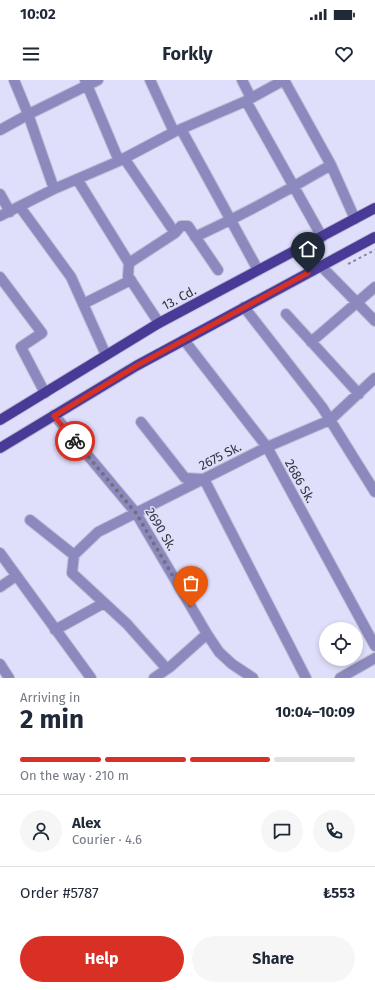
<!DOCTYPE html>
<meta charset="utf-8">
<style>
body{margin:0;font-family:"Fira Sans",sans-serif;background:#f6f6f7;color:#1f2937;height:100vh;display:flex;flex-direction:column;font-size:15px;white-space:nowrap}
*{box-sizing:border-box;margin:0}
p{font-size:13px;color:#747a83}
.icon{flex:none;width:22px;height:22px;fill:none;stroke:currentColor;stroke-width:2;stroke-linecap:round;stroke-linejoin:round}
.map{position:relative;height:598px;overflow:hidden}
.panel{display:flex;flex-direction:column;background:#fff;flex:1}
.panel>*{flex:none}
.fabs{position:absolute;left:319px;top:542px;display:grid;gap:8px}
.fabs a{display:grid;place-items:center;width:44px;height:44px;border-radius:50%;background:#fff;box-shadow:0 2px 6px #0003;font-size:20px}
.pin{position:absolute;display:grid;place-items:center;width:34px;height:34px;color:#fff;margin:-41px -17px;border-radius:50% 50% 50% 0;rotate:-45deg;box-shadow:0 0 4px #0007}
.pin .icon{rotate:45deg}
.courier{position:absolute;display:grid;place-items:center;width:40px;height:40px;margin:-20px;border:3px solid #d93025;border-radius:50%;background:#fff;color:#222;box-shadow:0 1px 5px #0007}
.head em{font-style:normal;font-weight:700}
.head div{display:flex;flex-direction:column-reverse}
.head{display:flex;align-items:center;justify-content:space-between;height:68px;padding:0 20px}
h1{font-size:26px;font-weight:700;line-height:30px}
.bar{display:grid;grid-template-columns:repeat(4,1fr);gap:6px 4px;align-content:center;height:48px;padding:0 20px}
.bar i{height:5px;border-radius:3px;background:#e0e1e3}
.bar .active{background:#d93025}
.bar p{grid-column:span 4}
.line{display:flex;align-items:center;gap:10px;padding:0 20px;border-top:1px solid #e0e1e3}
.line div{flex:1}
.round{display:grid;place-items:center;flex:none;width:42px;height:42px;border-radius:21px;background:#f6f6f7}
.cta{display:flex;gap:8px;margin-top:auto;padding:8px 20px}
.cta a{flex:1;height:46px;border-radius:24px;background:#d93025;color:#fff;font-size:16px;font-weight:700;line-height:46px;text-align:center}
.cta a+a{background:#f6f6f7;color:#1f2937}
.status{display:flex;justify-content:space-between;align-items:center;height:28px;padding:0 20px;background:#fff;direction:ltr}
.status svg{height:11px;fill:currentColor}
header{display:flex;justify-content:space-between;align-items:center;height:52px;padding:0 20px;background:#fff;font-size:18px;font-weight:700}
.map>svg:first-child{display:block}
</style>
<div class="status"><b>10:02</b><svg viewBox="0 0 49 12"><path d="M0 12V9h3v3zM5 12V6h3v6zM10 12V3h3v9zM15 12V0h3v12zM26 1h20v11H26zM47 4h2v5h-2z"/></svg></div>
<header><svg class="icon" aria-label="menu" viewBox="0 0 24 24"><path d="M4 6h16M4 12h16M4 18h16"/></svg>Forkly<svg class="icon" aria-label="heart" viewBox="0 0 24 24"><path d="M12 20l-8-8c-3-5 5-10 8-4 3-6 11-1 8 4z"/></svg></header>
<div class="map">
<svg width="375" height="598" viewBox="0 0 375 598">
<rect width="100%" height="100%" fill="#dfdffb"/>
<g fill="none" stroke-linecap="round" stroke-linejoin="round">
<defs>
<path id="minor" d="M14,0L28,34L54,109
M85,0L119,81
M150,0L174,52
M242,0L251,18
M284,0L331,85L355,139
M246,21L322,157
M181,49L258,190
M0,50L31,33L98,0
M124,78L175,153
M77,99L129,183L128,196L159,243
M0,114L10,132
M20,127L71,197L106,275
M0,136L54,109L119,81L174,52L246,21L284,0
M195,157C242,135 287,111 331,85
M129,183L175,153L181,146H188L218,190
M321,186L375,241
M0,197L42,253L21,267L45,313
M83,224L131,200
M244,227L322,327L375,412
M286,234L359,314
M184,260L267,367L375,566
M311,262L375,207
M54,335L136,433L207,554L219,572L232,584L253,598
M141,342L185,398L204,399L306,598
M30,440L74,475L72,493L127,544L167,589
M0,473L91,598
M74,475L98,452L267,367L330,340L375,298
M0,507L16,496
M55,550L104,523
M0,584L9,598
M154,598L170,587L207,554
M340,598L375,578"/>
<path id="major" d="M0,340L159,243L375,128
M0,368L136,286L375,157"/>
</defs>
<use href="#minor" stroke="#bdbdd6" stroke-width="12"/>
<use href="#major" stroke="#bdbdd6" stroke-width="12"/>
<path stroke="#8a8a9d" stroke-width="2" stroke-dasharray="3 3" stroke-linecap="butt" d="M348,184L375,170"/>
<use href="#minor" stroke="#8b89bd" stroke-width="10"/>
<use href="#major" stroke="#493a97" stroke-width="10"/>
</g>
<g fill="none" stroke-linecap="round" stroke-linejoin="round">
<path stroke="#707081" stroke-width="4" stroke-dasharray="0 7.2" d="M75,361L136,433L191,527"/>
<path stroke="#d93025" stroke-width="5" d="M75,361L54,336L136,286L308,193"/>
</g>
<g text-anchor="middle" dominant-baseline="central" stroke-width="3" stroke-linejoin="round" paint-order="stroke">
<g font-size="13" fill="#353540" stroke="#dfdffb">
<text transform="translate(179 218) rotate(-28)">13. Cd.</text>
<text transform="translate(220 376) rotate(-27)">2675 Sk.</text>
<text transform="translate(300 401) rotate(61)">2686 Sk.</text>
<text transform="translate(161 449) rotate(59)">2690 Sk.</text>
</g>
</g>
</svg>
<div class="fabs">
<a><svg class="icon" aria-label="locate" viewBox="0 0 24 24"><circle cx="12" cy="12" r="6"/><path d="M12 2v4M12 18v4M2 12h4M18 12h4"/></svg></a>
</div>
<div class="pin" style="left:191px;top:527px;background:#ea580c"><svg class="icon" aria-label="bag" viewBox="0 0 24 24"><path d="M5 8h14l-1 12H6zM9 8a3 3 0 0 1 6 0"/></svg></div>
<div class="pin" style="left:308px;top:193px;background:#1f2937"><svg class="icon" aria-label="home" viewBox="0 0 24 24"><path d="M3 11l9-7 9 7M6 9v11h12V9"/></svg></div>
<div class="courier" style="left:75px;top:361px"><svg class="icon" aria-label="bike" viewBox="0 0 24 24"><circle cx="6" cy="16" r="4"/><circle cx="18" cy="16" r="4"/><path d="M6 16l4-8h5l3 8M10 8l3 8H6M13 5h3"/></svg></div>
</div>
<section class="panel">
<div class="head"><div><h1>2 min</h1><p>Arriving in</p></div><em>10:04–10:09</em></div>
<div class="bar"><i class="active"></i><i class="active"></i><i class="active"></i><i></i><p>On the way · 210 m</p></div>
<div class="line" style="height:72px"><a class="round"><svg class="icon" aria-label="person" viewBox="0 0 24 24"><circle cx="12" cy="8" r="4"/><path d="M4 21q1-7 8-7t8 7"/></svg></a><div><b>Alex</b><p>Courier · 4.6</p></div><a class="round"><svg class="icon" aria-label="chat" viewBox="0 0 24 24"><path d="M4 5h16v11H9l-5 4z"/></svg></a><a class="round"><svg class="icon" aria-label="phone" viewBox="0 0 24 24"><path d="M5 4h4l2 5-3 2q2 4 5 5l2-3 5 2v4C11 20 4 13 5 4z"/></svg></a></div>
<div class="line" style="height:52px"><div>Order #5787</div><b>₺553</b></div>
<div class="cta"><a>Help</a><a>Share</a></div>
</section>
